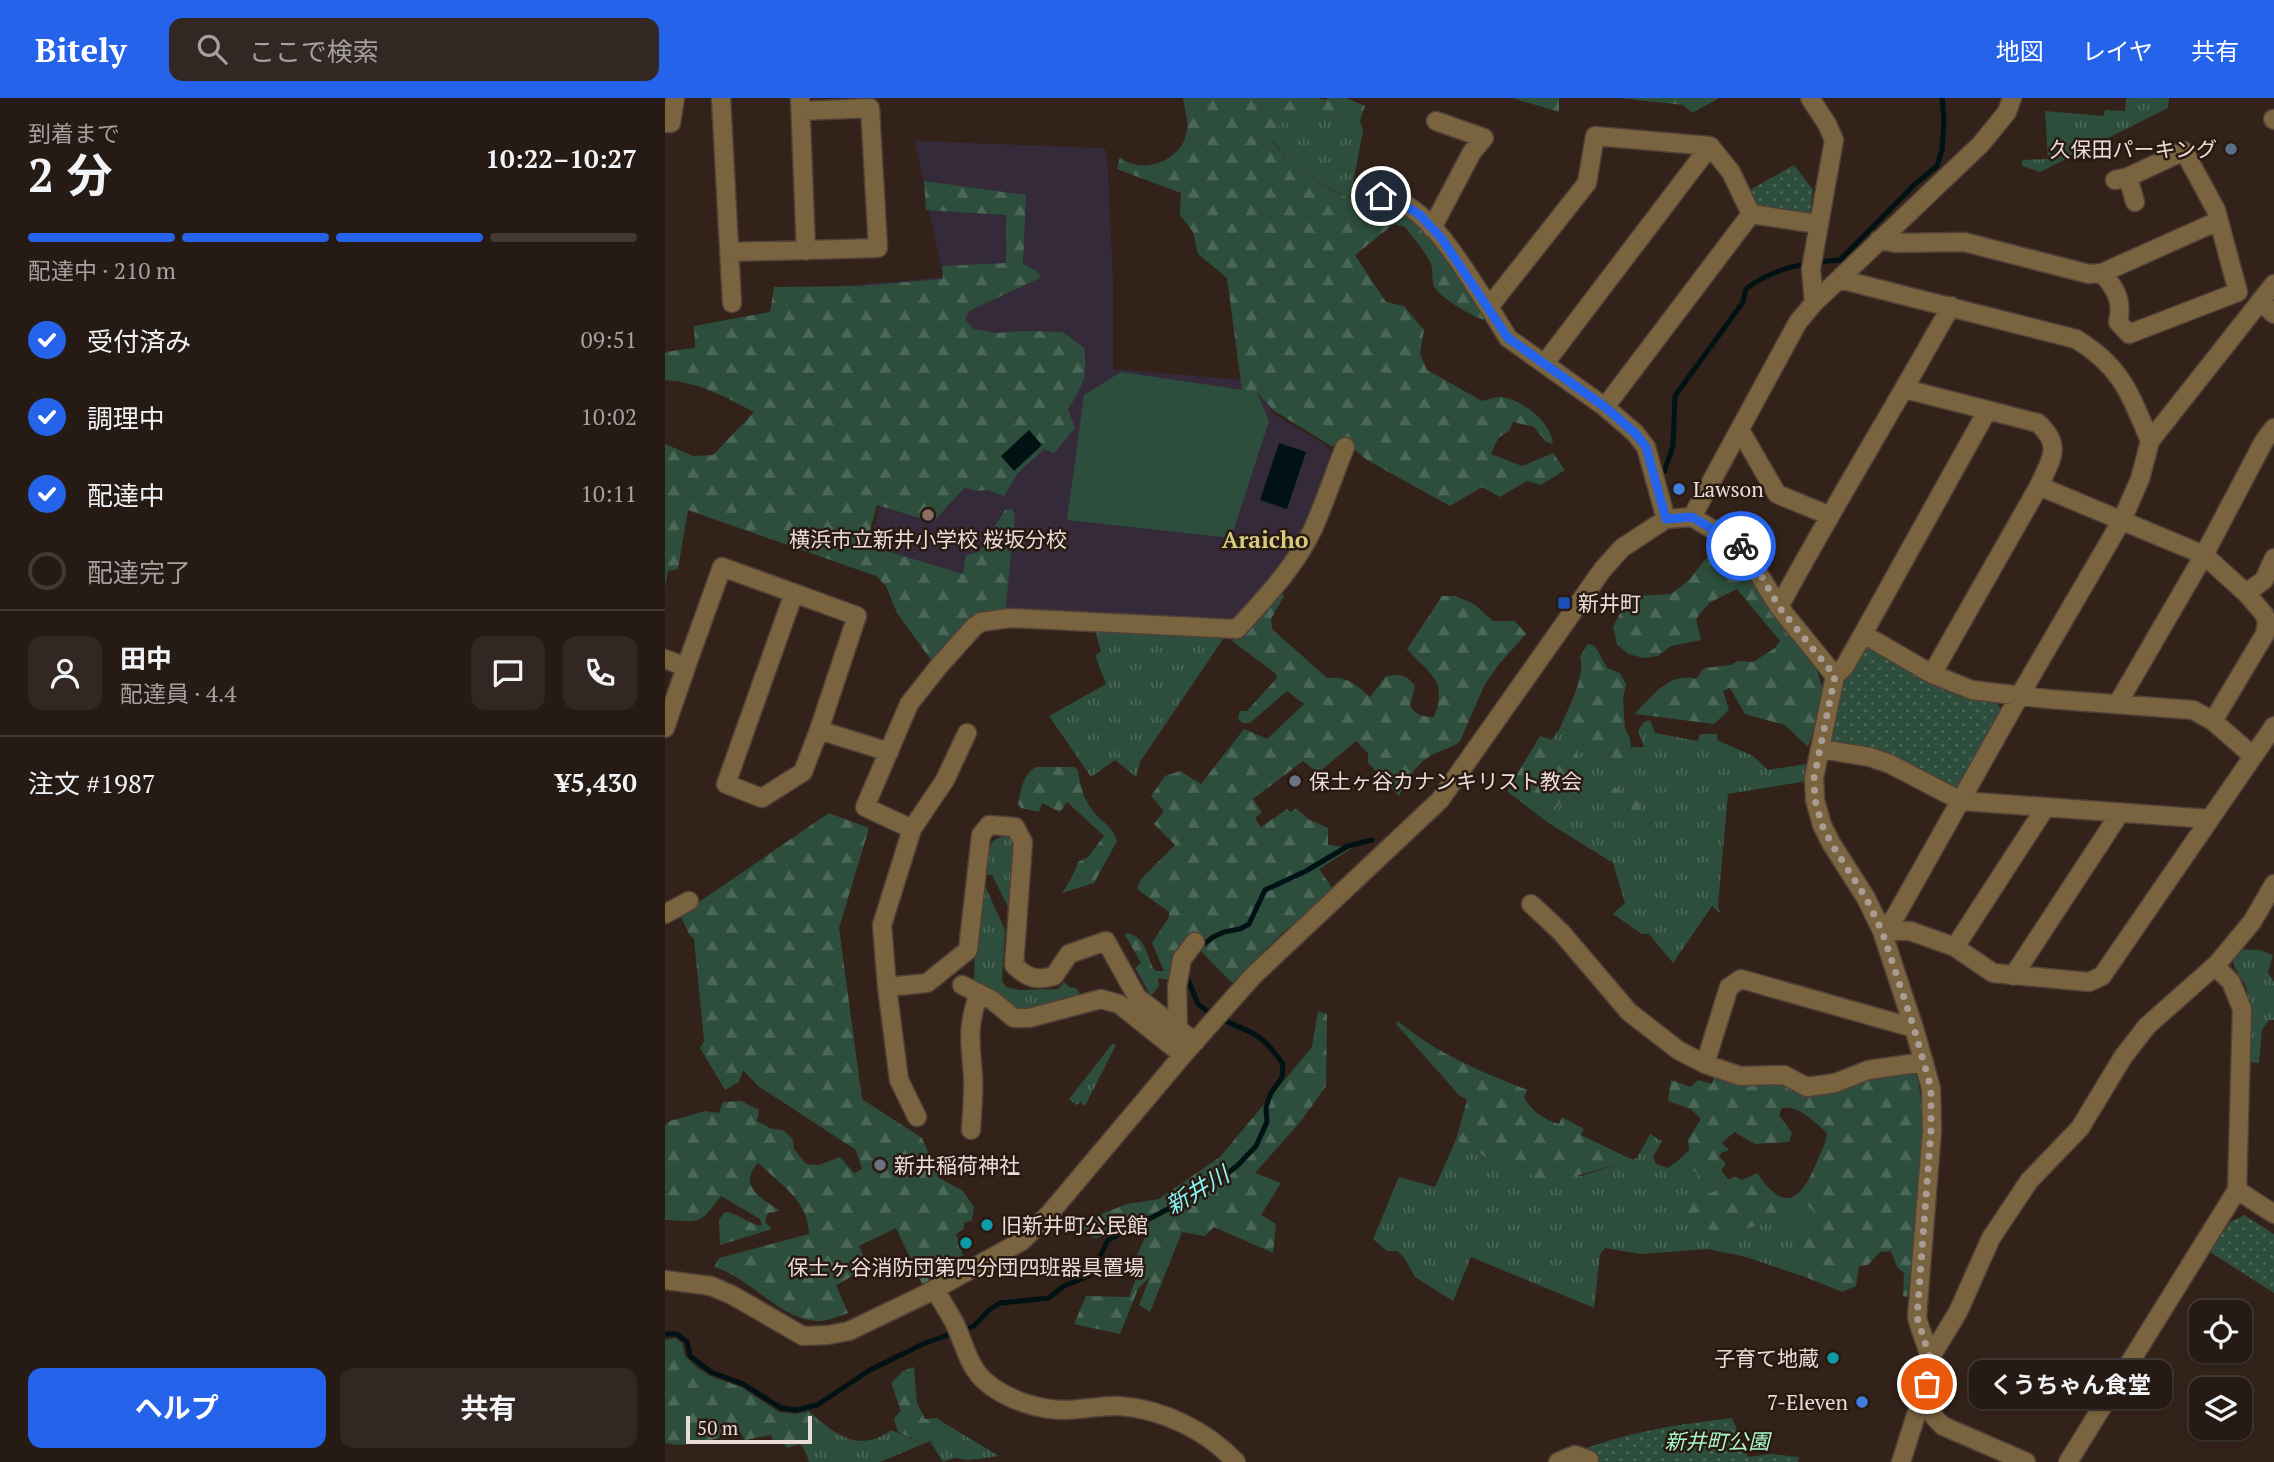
<!DOCTYPE html>
<html lang="ja">
<meta charset="utf-8">
<style>
body{margin:0;font-family:"PT Serif","Noto Sans JP",serif;background:#322722;color:#f1f3f6;height:100vh;display:flex;flex-direction:column;font-size:26px;white-space:nowrap}
*{box-sizing:border-box;margin:0}
p{font-size:23px;color:#a4a1a0}
.icon{flex:none;width:38px;height:38px;fill:none;stroke:currentColor;stroke-width:2;stroke-linecap:round;stroke-linejoin:round}
.map{position:relative;flex:1;overflow:hidden}
.sheet{display:flex;flex-direction:column;background:#261a14;width:665px}
.sheet>*{flex:none}
.tools{position:absolute;left:1524px;top:1202px;display:grid;gap:14px}
.tools a{display:grid;place-items:center;width:63px;height:63px;border-radius:14px;background:#261a14;box-shadow:0 2px 5px #0004,0 0 0 2px #423834;font-size:35px}
.scale{position:absolute;left:21px;bottom:18px;width:126px;box-sizing:border-box;padding-left:7px;border:4px solid #e9ddd7;border-top:0;font-size:19px;line-height:24px;white-space:nowrap;color:#e9ddd7;-webkit-text-stroke:5px #291911;paint-order:stroke}
.pin{position:absolute;display:grid;place-items:center;width:60px;height:60px;color:#fff;margin:-30px;border:4px solid #fff;border-radius:50%;box-shadow:0 2px 7px #0007}
.courier{position:absolute;display:grid;place-items:center;width:70px;height:70px;margin:-35px;border:5px solid #2563eb;border-radius:50%;background:#fff;color:#222;box-shadow:0 2px 9px #0007}
.bubble{position:absolute;height:49px;border-radius:14px;background:#261a14;box-shadow:0 2px 5px #0004,0 0 0 2px #423834;font-size:23px;font-weight:700;line-height:49px;text-align:center}
.head em{font-style:normal;font-weight:700}
.head div{display:flex;flex-direction:column-reverse}
.head{display:flex;align-items:center;justify-content:space-between;height:119px;padding:0 28px}
h1{font-size:46px;font-weight:700;line-height:52px}
.bar{display:grid;grid-template-columns:repeat(4,1fr);gap:10px 7px;align-content:center;height:84px;padding:0 28px}
.bar i{height:9px;border-radius:5px;background:#423834}
.bar .current{background:#2563eb}
.bar p{grid-column:span 4}
.line{display:flex;align-items:center;gap:18px;padding:0 28px;border-top:2px solid #423834}
.line div{flex:1}
.round{display:grid;place-items:center;flex:none;width:74px;height:74px;border-radius:14px;background:#322722}
ol{padding:0 28px;list-style:none}
li{display:flex;align-items:center;gap:21px;height:77px}
li p{margin-inline-start:auto}
li .icon{padding:7px;border-radius:50%;background:#2563eb;color:#fff;stroke-width:4}
li:last-child{color:#a4a1a0}
li i{width:38px;height:38px;border:4px solid #423834;border-radius:50%}
.action{display:flex;gap:14px;margin-top:auto;padding:14px 28px}
.action a{flex:1;height:80px;border-radius:14px;background:#2563eb;color:#fff;font-size:28px;font-weight:700;line-height:80px;text-align:center}
.action a+a{background:#322722;color:#f1f3f6}
header{display:flex;align-items:center;gap:42px;box-sizing:border-box;height:98px;padding:0 35px;background:#2563eb;color:#fff}
header strong{font-size:33px}
nav{display:flex;gap:38px;margin-inline-start:auto;font-size:24px}
.search{width:490px;height:63px;background:#322722;display:flex;align-items:center;gap:18px;box-sizing:border-box;padding:0 24px;border-radius:14px;color:#a4a1a0;font-size:26px}
main{display:flex;flex:1;min-height:0}
.map>svg:first-child{display:block}
</style>
<header>
<strong>Bitely</strong>
<div class="search"><svg class="icon" aria-label="search" viewBox="0 0 24 24"><circle cx="10" cy="10" r="6"/><path d="M15 15l6 6"/></svg>ここで検索</div>
<nav><a>地図</a><a>レイヤ</a><a>共有</a></nav>
</header>
<main>
<section class="sheet">
<div class="head"><div><h1>2 分</h1><p>到着まで</p></div><em>10:22–10:27</em></div>
<div class="bar"><i class="current"></i><i class="current"></i><i class="current"></i><i></i><p>配達中 · 210 m</p></div>
<ol>
<li><svg class="icon" aria-label="check" viewBox="0 0 24 24"><path d="M5 12l5 5 9-10"/></svg>受付済み<p>09:51</p></li>
<li><svg class="icon" aria-label="check" viewBox="0 0 24 24"><path d="M5 12l5 5 9-10"/></svg>調理中<p>10:02</p></li>
<li><svg class="icon" aria-label="check" viewBox="0 0 24 24"><path d="M5 12l5 5 9-10"/></svg>配達中<p>10:11</p></li>
<li><i></i>配達完了</li>
</ol>
<div class="line" style="height:126px"><a class="round"><svg class="icon" aria-label="person" viewBox="0 0 24 24"><circle cx="12" cy="8" r="4"/><path d="M4 21q1-7 8-7t8 7"/></svg></a><div><b>田中</b><p>配達員 · 4.4</p></div><a class="round"><svg class="icon" aria-label="chat" viewBox="0 0 24 24"><path d="M4 5h16v11H9l-5 4z"/></svg></a><a class="round"><svg class="icon" aria-label="phone" viewBox="0 0 24 24"><path d="M5 4h4l2 5-3 2q2 4 5 5l2-3 5 2v4C11 20 4 13 5 4z"/></svg></a></div>
<div class="line" style="height:91px"><div>注文 #1987</div><b>¥5,430</b></div>
<div class="action"><a>ヘルプ</a><a>共有</a></div>
</section>
<div class="map">
<svg width="1609" height="1364" viewBox="0 0 1609 1364">
<defs>
<pattern id="grass-tufts" width="24" height="20" patternUnits="userSpaceOnUse" patternTransform="scale(1.75)"><rect width="24" height="20" fill="#2d4e3c"/><path d="M3 7l-1-3M5 7V3M7 7l1-3M15 17l-1-3M17 17v-4M19 17l1-3" fill="none" stroke="#4b6757"/></pattern>
<pattern id="forest-firs" width="22" height="20" patternUnits="userSpaceOnUse" patternTransform="scale(1.75)"><rect width="22" height="20" fill="#2d4e3c"/><path d="M5 1l3.5 6h-7zM16 11l3.5 6h-7z" fill="#4b6757"/></pattern>
<pattern id="park-dots" width="8" height="8" patternUnits="userSpaceOnUse" patternTransform="scale(1.75)"><rect width="8" height="8" fill="#2d4e3c"/><path d="M2 2h.1M6 6h.1" fill="none" stroke="#4b6757" stroke-width="1.8" stroke-linecap="round"/></pattern>
</defs>
<rect width="100%" height="100%" fill="#33221a"/>
<path fill="#342a39" d="M250,43L438,50L442,54L448,182V271L591,283L608,316L660,346L666,355L640,429L598,489L571,520L315,511L198,469L220,390L158,190L278,179Z"/>
<path fill="url(#grass-tufts)" d="M1461,0H1504L1503,10L1375,74L1357,68V62L1383,61L1380,13L1439,18L1440,12L1460,13Z
M670,14L695,23L698,33L685,101L632,72L607,42C618,11 636,14 663,21Z
M430,531L557,538L558,541L475,664L471,679L450,662L426,679L384,618L441,586L430,557L436,554Z
M985,622L990,635L1033,643L1035,636H1052V642L1088,658L1103,672L1141,666L1142,683L1063,696L1053,807L1055,815L1047,808L1008,865L984,836H977L948,816L960,805L948,765L882,724L903,694L913,686L969,713L973,702L924,676L897,645L887,642L896,628L924,651L936,654L949,665L966,667V649H979L973,633L979,624Z
M342,738L351,745L347,809H343L327,777L320,776C324,757 320,740 342,738Z
M319,786L340,832L337,883L341,889L355,892L393,891L399,884L404,889L411,890L417,900L359,916L309,884L310,852Z
M1571,851L1595,852L1608,857L1603,874L1609,884V922H1604L1597,932L1594,965L1583,964L1582,892C1577,876 1561,866 1571,851Z
M448,945L451,947L420,1008L415,1004L412,1007L404,1001Z
M985,1036L997,1043L988,1059L991,1066L1003,1070L1015,1061L1046,1088L1052,1086L1060,1077L1063,1081L1056,1090L1001,1116L1071,1135L1143,1107L1150,1115L1133,1127L1138,1135L1134,1151L1143,1180L1081,1159L1043,1151L976,1156L940,1150L935,1156L929,1210L806,1159L788,1203L750,1179L740,1161L733,1153H722L708,1141L734,1079L770,1089L791,1042L828,1063L832,1056L916,1078L972,1060Z
M144,1313C169,1336 194,1356 226,1332L258,1346L215,1364H144L141,1355L147,1334Z
M279,1325L334,1358L304,1362L290,1360L278,1364L265,1343Z"/>
<path fill="url(#forest-firs)" d="M518,0H651L661,2L662,0H681L700,8L695,23L670,14L663,21C636,14 618,11 607,43L632,72L662,89L698,108L720,107L738,114L753,123L780,152L823,222C812,223 774,199 769,188C766,181 769,173 766,166C760,153 749,141 740,129L729,126L690,157L721,204L739,208L759,232L755,256L762,272L817,303C823,302 832,298 838,299C860,304 886,324 888,346L881,344L869,329L848,324L844,333L833,340L826,356L857,368L888,355L900,372L876,387L862,383L835,399L817,389L785,408L702,362L683,346L666,348L608,312L592,294L577,292L562,180L533,156L528,134L515,117L516,95L452,71L455,59C477,78 518,63 522,32C524,23 519,10 518,0Z
M847,0H894V14Z
M954,0H1054L1027,15L1018,7Z
M259,83L361,97L358,166L374,174L375,180L304,213L300,221L308,231L331,235L357,233L398,234L419,250C423,278 418,288 403,311L410,330L389,355L379,351L353,375L339,398L322,392L310,393L300,389L268,424L212,407L201,447L298,476L301,457L314,454L340,412L347,411L350,417L340,516L309,519L266,562L232,515L221,488L211,478L23,412L13,471L3,473L0,490V346L28,358L48,357L89,314C61,299 33,284 0,282V254L30,250L29,228L105,214L109,189L194,188L278,181L277,168L341,165V117L261,112Z
M1051,448L1075,466L1120,523L1131,545L1150,566L1158,592L1150,628L1143,649L1120,627L1080,616L1065,590L1058,593L1064,612L1049,626L970,616C986,599 1005,573 1031,581L1039,570L1066,567L1073,563L1088,564L1110,550L1115,543L1072,491L1044,505L1031,521L1036,542L1006,548L993,558L979,560L963,556L952,546L948,529L957,512L971,498L1006,496L1024,482Z
M615,492L619,498L606,521L607,531L662,580C683,578 690,586 705,599L721,578C736,576 741,576 750,588L745,608C750,617 760,619 769,619C783,581 765,577 742,551L777,498H790L809,506L828,523H850L861,536L835,565L820,586L795,643C786,651 775,652 765,658C751,666 741,684 734,698L703,665V655L691,643L653,675L638,663L588,701L597,714L590,720L596,729L622,711L626,714L631,710L643,721L663,730V747L687,750L654,771L670,794L617,835L567,885L535,852L540,847L532,841L510,883L493,880L494,888L486,898L470,870L476,865L459,835C479,836 481,854 488,870L491,873H499L487,845L504,819V814L472,791L476,781L510,747L489,726L499,713L486,698L500,678L515,673L536,686L579,631L602,641L639,606L622,593L585,625H577L573,620L575,613H582L612,580L610,575L567,543Z
M923,546L930,548L942,570L955,575L961,586L958,601L960,631L965,640L967,668L949,665L936,654L924,651L896,628C904,608 921,579 915,558Z
M875,638L897,645L910,654L924,676L974,702V711L969,713L913,686L903,694L882,724L842,693Z
M371,669H409L413,672C416,695 422,710 440,725C447,732 449,733 452,743L429,785L397,795C401,790 412,770 413,764L423,759L439,738L402,704L395,714L377,705L374,714L356,710L353,706C356,692 358,676 371,669Z
M164,715L204,730L174,830L197,1001L257,1040L274,1080L298,1093L309,1109L307,1122L299,1125V1131L291,1136L298,1157L286,1163L289,1175L258,1188L231,1130L194,1148L204,1169L171,1187L183,1215C175,1218 165,1222 156,1223C118,1225 84,1178 49,1169L54,1160L144,1136C143,1102 115,1086 93,1065C72,1088 96,1100 115,1113L103,1115L100,1124L107,1131L55,1147L54,1122L60,1114C76,1116 82,1126 97,1128L95,1121L56,1098C35,1127 35,1124 0,1122V1027L5,1023L40,1013L54,1015L58,1004L76,1003L94,1012L92,1023L107,1031L118,1032L128,1041L129,1051L141,1066L154,1067L175,1059L189,1075L197,1071L191,1052L93,988L78,972L74,984L60,992L35,950L39,943L29,841L24,836L15,817Z
M653,913L662,916L661,988L636,1023L590,1075L616,1085L596,1117L611,1126L608,1155L549,1129L540,1138L517,1134L485,1214L474,1207L485,1179L473,1191L455,1236L409,1226L421,1198L464,1199L475,1171L468,1166L483,1133L428,1140L417,1132L426,1120L462,1106L494,1101L555,1059L647,949Z
M733,923C770,955 817,974 862,992L859,1000C868,1014 878,1021 894,1026L897,1019L919,1031L916,1037L968,1062L882,1086L832,1056L828,1063L791,1042L802,1002L794,997L731,926Z
M1204,974L1251,975C1269,1047 1252,1126 1242,1199L1238,1198L1239,1175L1232,1169L1226,1153L1215,1154L1203,1167L1194,1168L1191,1188L1177,1194L1143,1180L1134,1151L1138,1135L1131,1123L1150,1115L1143,1108L1071,1135L1051,1134L999,1116L1056,1090L1063,1081L1071,1079L1077,1082L1092,1075C1118,1113 1134,1106 1151,1066C1155,1056 1161,1046 1162,1035C1151,1025 1133,1006 1117,1010L1114,1017L1127,1035L1124,1044L1090,1046L1069,1034L1057,1045L1064,1052L1056,1055L1054,1058L1061,1066L1056,1072L1060,1077L1052,1086L1046,1088L1015,1061L1024,1052L1023,1041L1036,1021L1026,1011L1003,1003L1006,982L1026,989L1033,982L1047,986L1050,975L1117,981L1142,992Z
M10,1240L17,1245L20,1258L34,1271L45,1278L76,1289L114,1314L130,1316L144,1313L147,1334L141,1355L135,1346L122,1350L117,1343L108,1342L106,1337L80,1342L74,1333C50,1341 25,1351 0,1345V1242Z
M249,1269L252,1305L260,1321L272,1320L279,1325L265,1343L258,1346L233,1334L229,1320L236,1313L226,1285L238,1273Z"/>
<path fill="url(#park-dots)" d="M1129,67L1148,92L1145,114L1091,108L1083,93Z
M1204,545C1232,564 1262,588 1295,598C1309,603 1335,597 1337,615L1293,692L1258,672L1217,655L1165,646L1173,583Z
M1579,1117L1609,1136V1195L1545,1154L1565,1124Z
M1067,1320L1083,1359L1105,1356L1134,1359L1133,1364H887C949,1336 1001,1328 1067,1320Z"/>
<path fill="#2d4e3c" d="M456,274L592,294L604,323L566,440L402,422L419,297Z"/>
<path fill="#001213" d="M364,332L377,347L349,373L336,358Z
M614,345L641,354L622,411L595,402Z"/>
<g fill="none" stroke-linecap="round" stroke-linejoin="round">
<path stroke="#001213" stroke-width="5" d="M999,374L1008,348L1010,298L1078,204L1081,191C1109,169 1140,165 1175,162L1250,86L1272,68L1277,52L1279,22L1277,0
M534,850L548,839L559,834L575,831L584,826L600,792L641,773L683,748L707,742
M521,877L533,906L547,917
M0,1236H12L22,1244L25,1258L46,1274L78,1286L116,1310L131,1312L152,1307L205,1272L260,1245L309,1228L324,1212L335,1205L384,1200L399,1188L426,1177L443,1142L546,1089L573,1067L591,1048L602,1024L601,1009L606,995L617,979L618,966C595,933 590,937 556,921"/>
<defs>
<path id="minor" d="M56,0L67,205
M135,0L141,153
M1145,0L1162,26L1169,42L1146,171L1149,205
M1608,21L1609,22
M0,25H6L10,0
M1463,79L1470,104
M695,102C701,101 710,98 716,98C762,102 801,175 824,209
M767,130L807,54L819,40L771,23
M1214,142L1230,145L1299,144L1424,176L1437,175L1553,123
M65,154L213,150L205,10L136,13
M1437,175C1451,191 1458,203 1453,224L1464,236L1573,194L1551,112L1519,53L1463,79L1450,82
M1174,181L1411,241C1457,269 1465,296 1485,343
M1595,203L1609,216
M880,265L1045,48
M1240,291L1373,325C1398,348 1386,361 1374,388L1267,576
M940,309L1086,116
M1075,332L1112,396L1163,417
M1374,388L1539,457L1581,495L1599,516L1602,523L1600,536L1548,623
M1027,419L1133,224L1149,205L1316,46L1342,14L1347,0
M1001,421L981,349L970,335L940,309L843,240L824,209L922,85L930,38L1045,48L1066,74L1086,116L1153,126
M129,495L61,686L97,700L138,674L154,632
M1581,495L1599,482L1609,460
M1114,509C1169,407 1230,309 1286,208
M1198,536L1322,313
M0,561L21,569L57,469L192,518L154,632L224,654
M1170,578L1180,568L1198,536L1267,576L1307,592L1383,601L1528,612L1548,623L1588,658
M1453,605L1539,457L1599,343L1609,330
M0,630L21,569
M302,635L280,682L247,731L217,827L222,889L262,885L303,852L316,737L324,727L350,729L358,744L349,867C362,880 371,883 389,878L404,856L441,843L472,899L530,944
M1155,651L1205,659L1225,666L1296,703L1545,721
M247,731L200,709L244,606L274,568L309,529L316,524L345,520L572,531C600,500 630,469 648,431C660,404 669,376 680,349
M866,806L896,834L964,914L1013,952L1040,966L1075,978L1119,977L1142,989L1170,985L1203,972L1259,964
M0,816L24,803
M1217,833L1230,819L1355,597L1457,422L1475,381L1485,343L1609,186
M1217,833H1245L1290,849L1328,875L1424,884L1437,878L1609,628
M1290,849L1380,710
M1348,878L1455,715
M297,887L327,902L349,920H364L436,901L454,906L518,957
M222,889L234,982L252,1019
M513,931L512,889L517,861L530,844
M1040,966L1064,889L1076,881L1249,930
M306,1032C307,1014 309,995 308,977C305,942 302,929 314,895
M1572,1092L1609,1116
M0,1182L46,1188L67,1197L138,1238L163,1237L184,1233L261,1196L357,1143L385,1115L518,957L588,878L775,702L938,471L957,450L1001,421L1027,419L1077,449L1114,509L1170,578L1149,680L1150,702L1157,727L1166,745L1201,800L1217,833L1249,930L1266,990L1267,1032L1252,1219C1255,1234 1263,1247 1265,1262C1268,1291 1250,1303 1278,1328L1361,1364
M270,1192C276,1202 283,1213 289,1224C299,1244 303,1269 321,1284C342,1302 374,1312 400,1312C418,1312 436,1307 454,1308C497,1311 541,1332 571,1364
M1265,1260L1293,1214L1326,1140L1364,1083L1415,1030L1458,959L1482,928L1552,866L1587,824L1609,786
M893,1364L910,1357L924,1362
M1236,1364L1252,1314L1263,1308
M1403,1364L1572,1092L1577,911L1566,884L1553,871L1552,866"/>
</defs>
<use href="#minor" stroke="#504038" stroke-width="21"/>
<use href="#minor" stroke="#79643f" stroke-width="18"/>
</g>
<g fill="none" stroke-linecap="round" stroke-linejoin="round">
<path stroke="#a99c95" stroke-width="7" stroke-dasharray="0 12.6" d="M1076,448L1088,463L1114,509L1170,578L1149,680L1150,702L1157,727L1166,745L1201,800L1217,833L1249,930L1266,990V1032L1252,1219L1265,1260L1262,1286"/>
<path stroke="#2563eb" stroke-width="9" d="M716,98L734,104L755,117L777,141L843,240L940,309L970,335L981,349L1001,421L1027,419L1076,448"/>
</g>
<circle fill="#5c6f8a" stroke="#291911" stroke-width="2.5" cx="1566" cy="51" r="7"/>
<g fill="#3f7fe0" stroke="#291911" stroke-width="2.5">
<circle cx="1014" cy="391" r="7"/>
<circle cx="1197" cy="1304" r="7"/>
</g>
<circle fill="#8d6e63" stroke="#291911" stroke-width="2.5" cx="263" cy="417" r="7"/>
<rect fill="#1a4fb4" stroke="#291911" stroke-width="2.5" x="892" y="498" width="14" height="14" rx="3.5"/>
<g fill="#6b7280" stroke="#291911" stroke-width="2.5">
<circle cx="630" cy="683" r="7"/>
<circle cx="215" cy="1067" r="7"/>
</g>
<g fill="#0f9aa8" stroke="#291911" stroke-width="2.5">
<circle cx="322" cy="1127" r="7"/>
<circle cx="301" cy="1145" r="7"/>
<circle cx="1168" cy="1260" r="7"/>
</g>
<g text-anchor="middle" dominant-baseline="central" stroke-width="5" stroke-linejoin="round" paint-order="stroke">
<g font-size="21" fill="#e9ddd7" stroke="#291911" text-anchor="start">
<text x="1552" y="51" text-anchor="end">久保田パーキング</text>
<text x="1028" y="391">Lawson</text>
<text x="263" y="441" text-anchor="middle">横浜市立新井小学校 桜坂分校</text>
<text x="913" y="505">新井町</text>
<text x="644" y="683">保土ヶ谷カナンキリスト教会</text>
<text x="229" y="1067">新井稲荷神社</text>
<text x="336" y="1127">旧新井町公民館</text>
<text x="301" y="1169" text-anchor="middle">保士ヶ谷消防団第四分団四班器具置場</text>
<text x="1154" y="1260" text-anchor="end">子育て地蔵</text>
<text x="1183" y="1304" text-anchor="end">7-Eleven</text>
</g>
<g font-size="21" font-style="italic" fill="#a7f9cc" stroke="#291911">
<text x="1052" y="1343">新井町公園</text>
</g>
<g font-size="23" font-weight="bold" fill="#d4cd7f" stroke="#291911">
<text x="600" y="441">Araicho</text>
</g>
<g font-size="23" font-style="italic" fill="#86f4f6" stroke="#291911">
<text transform="translate(532 1092) rotate(-31)">新井川</text>
</g>
</g>
</svg>
<div class="tools">
<a><svg class="icon" aria-label="locate" viewBox="0 0 24 24"><circle cx="12" cy="12" r="6"/><path d="M12 2v4M12 18v4M2 12h4M18 12h4"/></svg></a>
<a><svg class="icon" aria-label="layers" viewBox="0 0 24 24"><path d="M12 4l9 5-9 5-9-5zM3 14l9 5 9-5"/></svg></a>
</div>
<div class="scale">50 m</div>
<div class="pin" style="left:1262px;top:1286px;background:#ea580c"><svg class="icon" aria-label="bag" viewBox="0 0 24 24"><path d="M5 8h14l-1 12H6zM9 8a3 3 0 0 1 6 0"/></svg></div>
<div class="pin" style="left:716px;top:98px;background:#1f2937"><svg class="icon" aria-label="home" viewBox="0 0 24 24"><path d="M3 11l9-7 9 7M6 9v11h12V9"/></svg></div>
<div class="courier" style="left:1076px;top:448px"><svg class="icon" aria-label="bike" viewBox="0 0 24 24"><circle cx="6" cy="16" r="4"/><circle cx="18" cy="16" r="4"/><path d="M6 16l4-8h5l3 8M10 8l3 8H6M13 5h3"/></svg></div>
<div class="bubble" style="left:1304px;top:1262px;width:203px">くうちゃん食堂</div>
</div>
</main>
